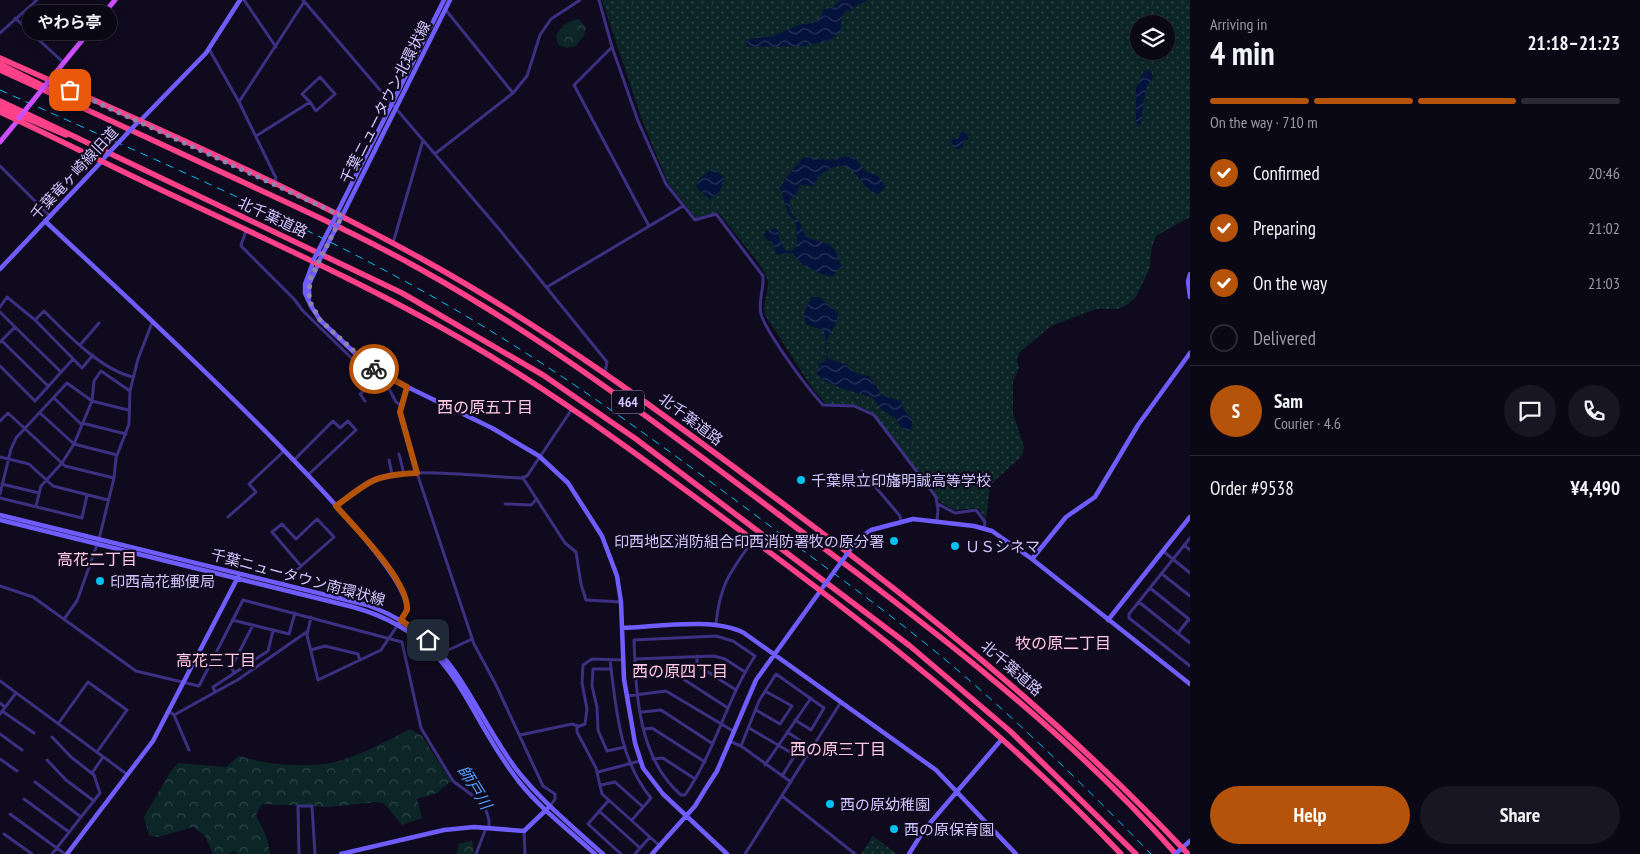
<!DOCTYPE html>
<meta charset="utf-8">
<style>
body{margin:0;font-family:"PT Sans Narrow","Noto Sans JP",sans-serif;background:#191623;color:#f1f3f6;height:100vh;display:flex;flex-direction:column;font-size:19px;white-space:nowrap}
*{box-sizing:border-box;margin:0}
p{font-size:16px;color:#9a9aa1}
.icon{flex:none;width:28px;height:28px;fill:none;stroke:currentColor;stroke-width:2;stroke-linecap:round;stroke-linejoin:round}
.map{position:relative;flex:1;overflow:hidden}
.panel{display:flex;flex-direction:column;background:#0b0816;width:450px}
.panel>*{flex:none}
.controls{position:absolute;left:1130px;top:15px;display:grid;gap:10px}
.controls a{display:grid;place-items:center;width:45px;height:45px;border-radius:50%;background:#0b0816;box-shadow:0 2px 8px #0003,0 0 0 1px #2b2935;font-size:25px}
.pin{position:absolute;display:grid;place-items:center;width:42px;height:42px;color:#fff;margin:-21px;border-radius:10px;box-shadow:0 2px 8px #0006}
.courier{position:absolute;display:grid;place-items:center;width:50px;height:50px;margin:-25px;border:4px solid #b45309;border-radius:50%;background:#fff;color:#222;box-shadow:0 1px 6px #0007}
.bubble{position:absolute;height:35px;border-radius:18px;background:#0b0816;box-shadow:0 2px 8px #0003,0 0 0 1px #2b2935;font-size:16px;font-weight:700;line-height:35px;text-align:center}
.headline em{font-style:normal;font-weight:700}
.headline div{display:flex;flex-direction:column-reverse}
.headline{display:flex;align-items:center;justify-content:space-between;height:85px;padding:0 20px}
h1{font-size:32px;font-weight:700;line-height:38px}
.bar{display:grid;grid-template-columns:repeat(4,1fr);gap:8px 5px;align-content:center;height:60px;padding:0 20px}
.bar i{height:6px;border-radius:4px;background:#2b2935}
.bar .on{background:#b45309}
.bar p{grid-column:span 4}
.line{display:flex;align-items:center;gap:12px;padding:0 20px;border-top:1px solid #2b2935}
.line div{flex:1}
.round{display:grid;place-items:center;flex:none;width:52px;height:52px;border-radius:26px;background:#191623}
ol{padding:0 20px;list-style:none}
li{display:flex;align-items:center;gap:15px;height:55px}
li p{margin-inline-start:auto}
li .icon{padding:5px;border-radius:50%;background:#b45309;color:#fff;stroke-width:4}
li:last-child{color:#9a9aa1}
li i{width:28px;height:28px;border:2px solid #2b2935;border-radius:50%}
.action{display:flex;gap:10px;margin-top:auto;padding:10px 20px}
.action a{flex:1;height:58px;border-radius:30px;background:#b45309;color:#fff;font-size:20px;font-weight:700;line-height:58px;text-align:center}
.action a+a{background:#191623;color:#f1f3f6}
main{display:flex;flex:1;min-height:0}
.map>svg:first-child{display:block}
</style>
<main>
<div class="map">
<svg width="1190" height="854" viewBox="0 0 1190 854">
<defs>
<pattern id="green-dots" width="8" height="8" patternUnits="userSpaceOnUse" patternTransform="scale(1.25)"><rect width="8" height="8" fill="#0c2628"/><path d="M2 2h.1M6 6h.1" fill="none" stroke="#2e4448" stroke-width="1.8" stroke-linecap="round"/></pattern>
<pattern id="forest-crowns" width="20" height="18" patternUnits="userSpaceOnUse" patternTransform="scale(1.25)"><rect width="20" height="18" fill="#0c2628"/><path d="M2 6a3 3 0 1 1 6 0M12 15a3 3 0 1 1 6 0" fill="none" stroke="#2e4448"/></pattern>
<pattern id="water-waves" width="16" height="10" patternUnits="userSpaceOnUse" patternTransform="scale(1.25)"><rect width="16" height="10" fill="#04133b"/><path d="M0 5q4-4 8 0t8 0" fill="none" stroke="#283458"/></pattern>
</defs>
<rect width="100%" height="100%" fill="#0f0a1d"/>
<path fill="url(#green-dots)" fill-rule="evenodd" d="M602,0H1190V217L1156,236L1152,246L1149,270L1136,297L1127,305L1119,309H1096L1051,326L1020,352L1017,359L1019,368L1013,381V413L1024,447L1021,457L990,485L986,520L978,508L954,510L940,502L878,419C864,403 847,404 826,404L814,391L765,315C762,300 769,293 768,281C766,268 727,225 718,212L696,218L668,183L642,120ZM1139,24H1166V51H1139Z
M873,836L897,854H861Z"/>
<path fill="url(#forest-crowns)" d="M579,19L586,28L584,35L576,46L566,48L558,45L556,36C562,25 567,21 579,19Z
M410,729L422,736L451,781L437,793L417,799L422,818L402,825L385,804L377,802L329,807L262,804L256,815L267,838L270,854H237L235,851L228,854H213L205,836L193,827L158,837L149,835L144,817L171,771L178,763L226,767L239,756C269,765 309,769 339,761C364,754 388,740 410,729Z
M472,840L474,854H456L459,844Z"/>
<path fill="url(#water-waves)" d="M841,0H868L845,12L842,18L840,33L827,41L806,46L747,47L746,43L749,39L773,36L799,25L812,23L819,19L823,10L833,7Z
M1144,71H1151L1153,77C1152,81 1148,83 1147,87C1143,100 1143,111 1141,124L1138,127L1136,122V88Z
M962,131L967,134L969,139L964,141L962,148L957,150L952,145L951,140L954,138L958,139Z
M812,157C831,164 837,155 851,157C860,159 860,169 868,172C878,176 881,177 885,187L880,194C855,190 858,153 826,171C818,175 817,178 815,186L800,185L795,196L789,200L790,212L799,221L805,236C813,242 824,239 832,247C839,253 837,262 844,268H838L835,275L829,277L804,266L793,253L777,255L772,242L767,240L764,235L765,231L775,228L778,230V235L785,250L791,251L797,246L796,223L788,213L780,188C786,177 794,167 803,158Z
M712,169L720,173L724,178L720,191L710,200L696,187L700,178Z
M814,296L819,297L838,313C838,331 819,338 829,359L847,365L855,373L869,376L883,396L901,401L904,410L913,420L911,431L902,429L896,419L880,408L873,398L838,387L824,381L816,372L820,363L826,361L825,334L823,330L807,325L803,316L811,298Z"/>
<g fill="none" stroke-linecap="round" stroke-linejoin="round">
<path stroke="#04133b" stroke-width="1" d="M451,751C482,791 503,802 484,854"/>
<path stroke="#3b3081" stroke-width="3" d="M244,0L276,47
M303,0L499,229L607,362L605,372
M599,0L612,47L638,121L666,184L695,220L716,214L763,276C764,289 758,301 761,314C767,334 808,389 823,405L854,406L874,415L936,497L938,510L937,520
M445,9L513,93
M15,18L64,63
M0,33L37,0
M612,47L574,85L649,226
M209,49L239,102L276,178L274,183
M239,102L304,2
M256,136L310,102L316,111L335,94L320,77L302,94L310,102
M436,153L513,93L527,76L540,35L551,19L580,0
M0,166L50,216
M246,231L241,245L242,247L294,299L303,311L367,373L387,385L396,402L401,405
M393,243L423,140
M547,287L683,206
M0,307L7,297L35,320
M0,312L15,327
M2,341L48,386
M0,342L15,327L61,372
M80,345L99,323
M93,355L82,368L35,320L44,311C67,334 101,370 133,377
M0,366L35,401L73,359
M407,387L401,405V418L417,473L474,644L496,685L543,786L555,794V799L550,806
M54,398L82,425
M365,401L360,394L374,382L375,377
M40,413L74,444L117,455
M0,421L8,413L65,466L114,478
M82,423L126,434
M399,454L404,474
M0,457L29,464L53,486L108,500
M294,460L333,421L340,428L348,421L356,430L308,475
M389,460L392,474
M862,471L900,516L901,521
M523,478L565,543L576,552L581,584L586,600L621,602
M2,484L39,493
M0,494L11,449L16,438L67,383L92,401L128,410
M0,498L82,518L87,495
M505,504L531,505L537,499
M938,504L955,513L976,510L985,522L984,529
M36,506L41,486L62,463L74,444L92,401L94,381L101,371L130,391
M336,506C348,498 360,484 373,479C402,466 487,477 521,478L527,476L572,409
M228,517L256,492L249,484L284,451
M1190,538L1129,614V618L1190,666
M1184,545L1190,550
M1163,551L1190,573
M1162,574L1190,596
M281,584L334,537L317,519L296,539L282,524L272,532L301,566
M0,586L33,597L136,671L199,686L243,600L402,642L421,728L453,781L484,804L489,820V828
M1150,588L1190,620
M1139,602L1190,643
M311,617L307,635L318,680L381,650L397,626
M64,619L77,601L99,539L114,478L116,458L129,424L130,391L138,359L152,323
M232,620L289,634L295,613
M716,624C720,584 730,572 753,540
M1178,633L1189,619
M716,636L733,641L755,656C726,700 715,752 685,795H681C638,758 636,694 634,640Z
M311,650L325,646L358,654L360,660
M440,654L472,639
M697,656V665L736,690
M635,659L714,656L725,659L745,672
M610,660C616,707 619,760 651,798L632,820
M623,660L592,659L583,665L582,683L587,709L585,724L577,727V732L596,768L602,794L660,846
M611,669H593L592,686L597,707L598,730L607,751L625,747
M235,673L231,668L253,625
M636,678L674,673L728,708
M0,681L128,775
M215,692L213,687L268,651L273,631
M627,696L666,691L733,731
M0,703L5,707
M756,710L780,724L792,706L765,691
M2,711L34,733
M170,712L174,715L189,750
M642,712L661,710L713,744
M0,714L16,693
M174,715L239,679L308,631
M58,724L88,682L127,710L97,752
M749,728L795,755L782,776
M645,729L652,728L705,762
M787,732L812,748
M0,734L22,750
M520,735L572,724L578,726
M52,737L71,757L94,775L100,793L52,854
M729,741L741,746L791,782
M741,746L759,701L776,674L824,708L811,730L795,720
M0,759L17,771
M653,759L663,758L695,779
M47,760L66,780L94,801
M765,765L811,698
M598,772L640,761
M92,773L103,757
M35,782L81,817
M601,785L615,782L643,807
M782,796L855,854
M24,799L69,832
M609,800L588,824L621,854
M599,811L640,848
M10,814L65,854
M524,831L525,854
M4,834L32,854
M299,854L298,806H312L315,854
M476,854L486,828
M635,854L650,837
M745,854L841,702"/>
<path stroke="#705dff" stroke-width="4.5" d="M139,122L206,53L240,0
M336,215L444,0
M341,218L450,0
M45,221C101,274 410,553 407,610L400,622
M314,260L305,284V293L311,306L320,320L360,358L391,379L492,428L539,456L568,483L602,536L617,576L621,602L624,679L635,743L643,768L663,794L727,854
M0,269L103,160
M1190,274L1188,281L1190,297
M309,298V284L319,263
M0,515L367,605C456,637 466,701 516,769C541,801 573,827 603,854
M0,520L353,607C458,636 462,710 520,783C542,810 570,831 595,854
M847,554L859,538L871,530L913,519L974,526L992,531L1032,559L1190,684
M1032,559L1066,517L1095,497L1138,425L1190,353
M1108,620L1190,517
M622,628C656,627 714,617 744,633L936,770L1016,854
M1180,850L1190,841
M67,854L153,741L238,577
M341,854L444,830L474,827L524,831L547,809
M652,854L695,806L706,788L717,771L756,680L821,590
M909,854L924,830L1002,739"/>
<path stroke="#ce4dff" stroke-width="5" d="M48,82L115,0
M0,142L19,119"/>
<path stroke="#ff4189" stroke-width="5.5" d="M0,58C145,123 292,186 431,264C549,330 658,410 766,491C916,602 1060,718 1188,854
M0,64L47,88
M0,70C87,110 173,149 260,190C314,215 368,240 420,269C546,339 659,425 774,511C915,616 1059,722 1176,854
M0,101L402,293L543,375L636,439L910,646L1010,731L1136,854
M0,107L66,135
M0,112C58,139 114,168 172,195C272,242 374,288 470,344C558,395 639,456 722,517C865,622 998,725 1121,854"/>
<path stroke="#00c1f1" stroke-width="1" stroke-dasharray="8 6" stroke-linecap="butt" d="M0,90C146,156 296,219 435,298C553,365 662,445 770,526C830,571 891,614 948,662C1019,722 1086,787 1151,854"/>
<path stroke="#705dff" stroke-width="4.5" d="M105,157L137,123
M314,259L336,216
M319,261L341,218
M823,587L847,554
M1175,854L1180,850"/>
<path stroke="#ce4dff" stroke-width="5" d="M19,118L48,82"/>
</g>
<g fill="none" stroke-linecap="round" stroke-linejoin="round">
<path stroke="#8e84b0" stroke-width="5" stroke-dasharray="0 9" d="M70,90L342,216L310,279L309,300L320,320L374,369"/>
<path stroke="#b45309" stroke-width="6" d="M374,369L407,387L400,412L417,473C373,475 370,481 336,506C355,528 409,581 407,610L401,620L428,640"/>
</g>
<g fill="#00c1f1" stroke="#0f0a1d" stroke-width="2">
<circle cx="801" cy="480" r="5"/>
<circle cx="894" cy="541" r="5"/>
<circle cx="955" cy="546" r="5"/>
<circle cx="100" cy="581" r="5"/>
<circle cx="830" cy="804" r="5"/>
<circle cx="894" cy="829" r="5"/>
</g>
<g text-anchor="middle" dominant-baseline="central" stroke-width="4.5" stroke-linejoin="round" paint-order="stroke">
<rect fill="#0f0a1d" stroke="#988ebb" stroke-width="1" x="612" y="390.5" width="32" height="23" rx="4"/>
<g font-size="14" font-weight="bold" fill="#d2c6ff">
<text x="628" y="402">464</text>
</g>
<g font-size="15" fill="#d2c6ff" stroke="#0f0a1d">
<text transform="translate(385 102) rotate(-63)">千葉ニュータウン北環状線</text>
<text transform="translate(74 173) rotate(-47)">千葉竜ヶ崎線旧道</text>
<text transform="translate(273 217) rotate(25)">北千葉道路</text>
<text transform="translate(691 419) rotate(37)">北千葉道路</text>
<text transform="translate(298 577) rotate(15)">千葉ニュータウン南環状線</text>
<text transform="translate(1012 668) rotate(41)">北千葉道路</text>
</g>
<g font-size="15" fill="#d2c6ff" stroke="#0f0a1d" text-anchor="start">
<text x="811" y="480">千葉県立印旛明誠高等学校</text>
<text x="884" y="541" text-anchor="end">印西地区消防組合印西消防署牧の原分署</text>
<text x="965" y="546">ＵＳシネマ</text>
<text x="110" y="581">印西高花郵便局</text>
<text x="840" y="804">西の原幼稚園</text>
<text x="904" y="829">西の原保育園</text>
</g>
<g font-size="16" fill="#ffc8e5" stroke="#0f0a1d">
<text x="485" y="407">西の原五丁目</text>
<text x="97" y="559">高花二丁目</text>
<text x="1063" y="643">牧の原二丁目</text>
<text x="216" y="660">高花三丁目</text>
<text x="680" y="671">西の原四丁目</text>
<text x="838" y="749">西の原三丁目</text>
</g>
<g font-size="16" font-style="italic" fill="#549fff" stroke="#0f0a1d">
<text transform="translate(475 787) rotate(58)">師戸川</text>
</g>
</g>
</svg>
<div class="controls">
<a><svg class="icon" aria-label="layers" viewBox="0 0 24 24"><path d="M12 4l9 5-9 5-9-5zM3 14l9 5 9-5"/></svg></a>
</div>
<div class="pin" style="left:70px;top:90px;background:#ea580c"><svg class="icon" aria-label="bag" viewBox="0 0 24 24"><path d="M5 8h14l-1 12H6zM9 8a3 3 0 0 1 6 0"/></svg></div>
<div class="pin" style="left:428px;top:640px;background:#1f2937"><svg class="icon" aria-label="home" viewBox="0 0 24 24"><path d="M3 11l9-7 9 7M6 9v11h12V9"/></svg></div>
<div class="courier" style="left:374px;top:369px"><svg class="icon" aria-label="bike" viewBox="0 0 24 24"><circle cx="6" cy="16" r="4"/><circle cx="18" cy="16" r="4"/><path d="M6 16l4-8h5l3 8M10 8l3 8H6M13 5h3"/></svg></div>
<div class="bubble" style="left:22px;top:5px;width:95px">やわら亭</div>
</div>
<section class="panel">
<div class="headline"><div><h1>4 min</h1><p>Arriving in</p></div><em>21:18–21:23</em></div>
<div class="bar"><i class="on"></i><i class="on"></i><i class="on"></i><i></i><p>On the way · 710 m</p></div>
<ol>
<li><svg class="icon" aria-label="check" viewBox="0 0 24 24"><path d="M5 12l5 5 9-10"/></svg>Confirmed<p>20:46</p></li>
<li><svg class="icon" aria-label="check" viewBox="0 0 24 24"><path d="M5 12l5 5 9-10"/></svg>Preparing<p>21:02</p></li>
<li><svg class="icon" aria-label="check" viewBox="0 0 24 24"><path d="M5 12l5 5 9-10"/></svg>On the way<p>21:03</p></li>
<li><i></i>Delivered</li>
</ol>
<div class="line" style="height:90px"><b class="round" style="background:#b45309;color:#fff">S</b><div><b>Sam</b><p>Courier · 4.6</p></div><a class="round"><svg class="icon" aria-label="chat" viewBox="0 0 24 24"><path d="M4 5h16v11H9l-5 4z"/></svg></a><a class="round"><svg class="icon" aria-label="phone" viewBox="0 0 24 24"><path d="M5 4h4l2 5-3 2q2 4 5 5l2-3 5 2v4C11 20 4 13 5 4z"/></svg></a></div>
<div class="line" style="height:65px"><div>Order #9538</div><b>¥4,490</b></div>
<div class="action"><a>Help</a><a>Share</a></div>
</section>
</main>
